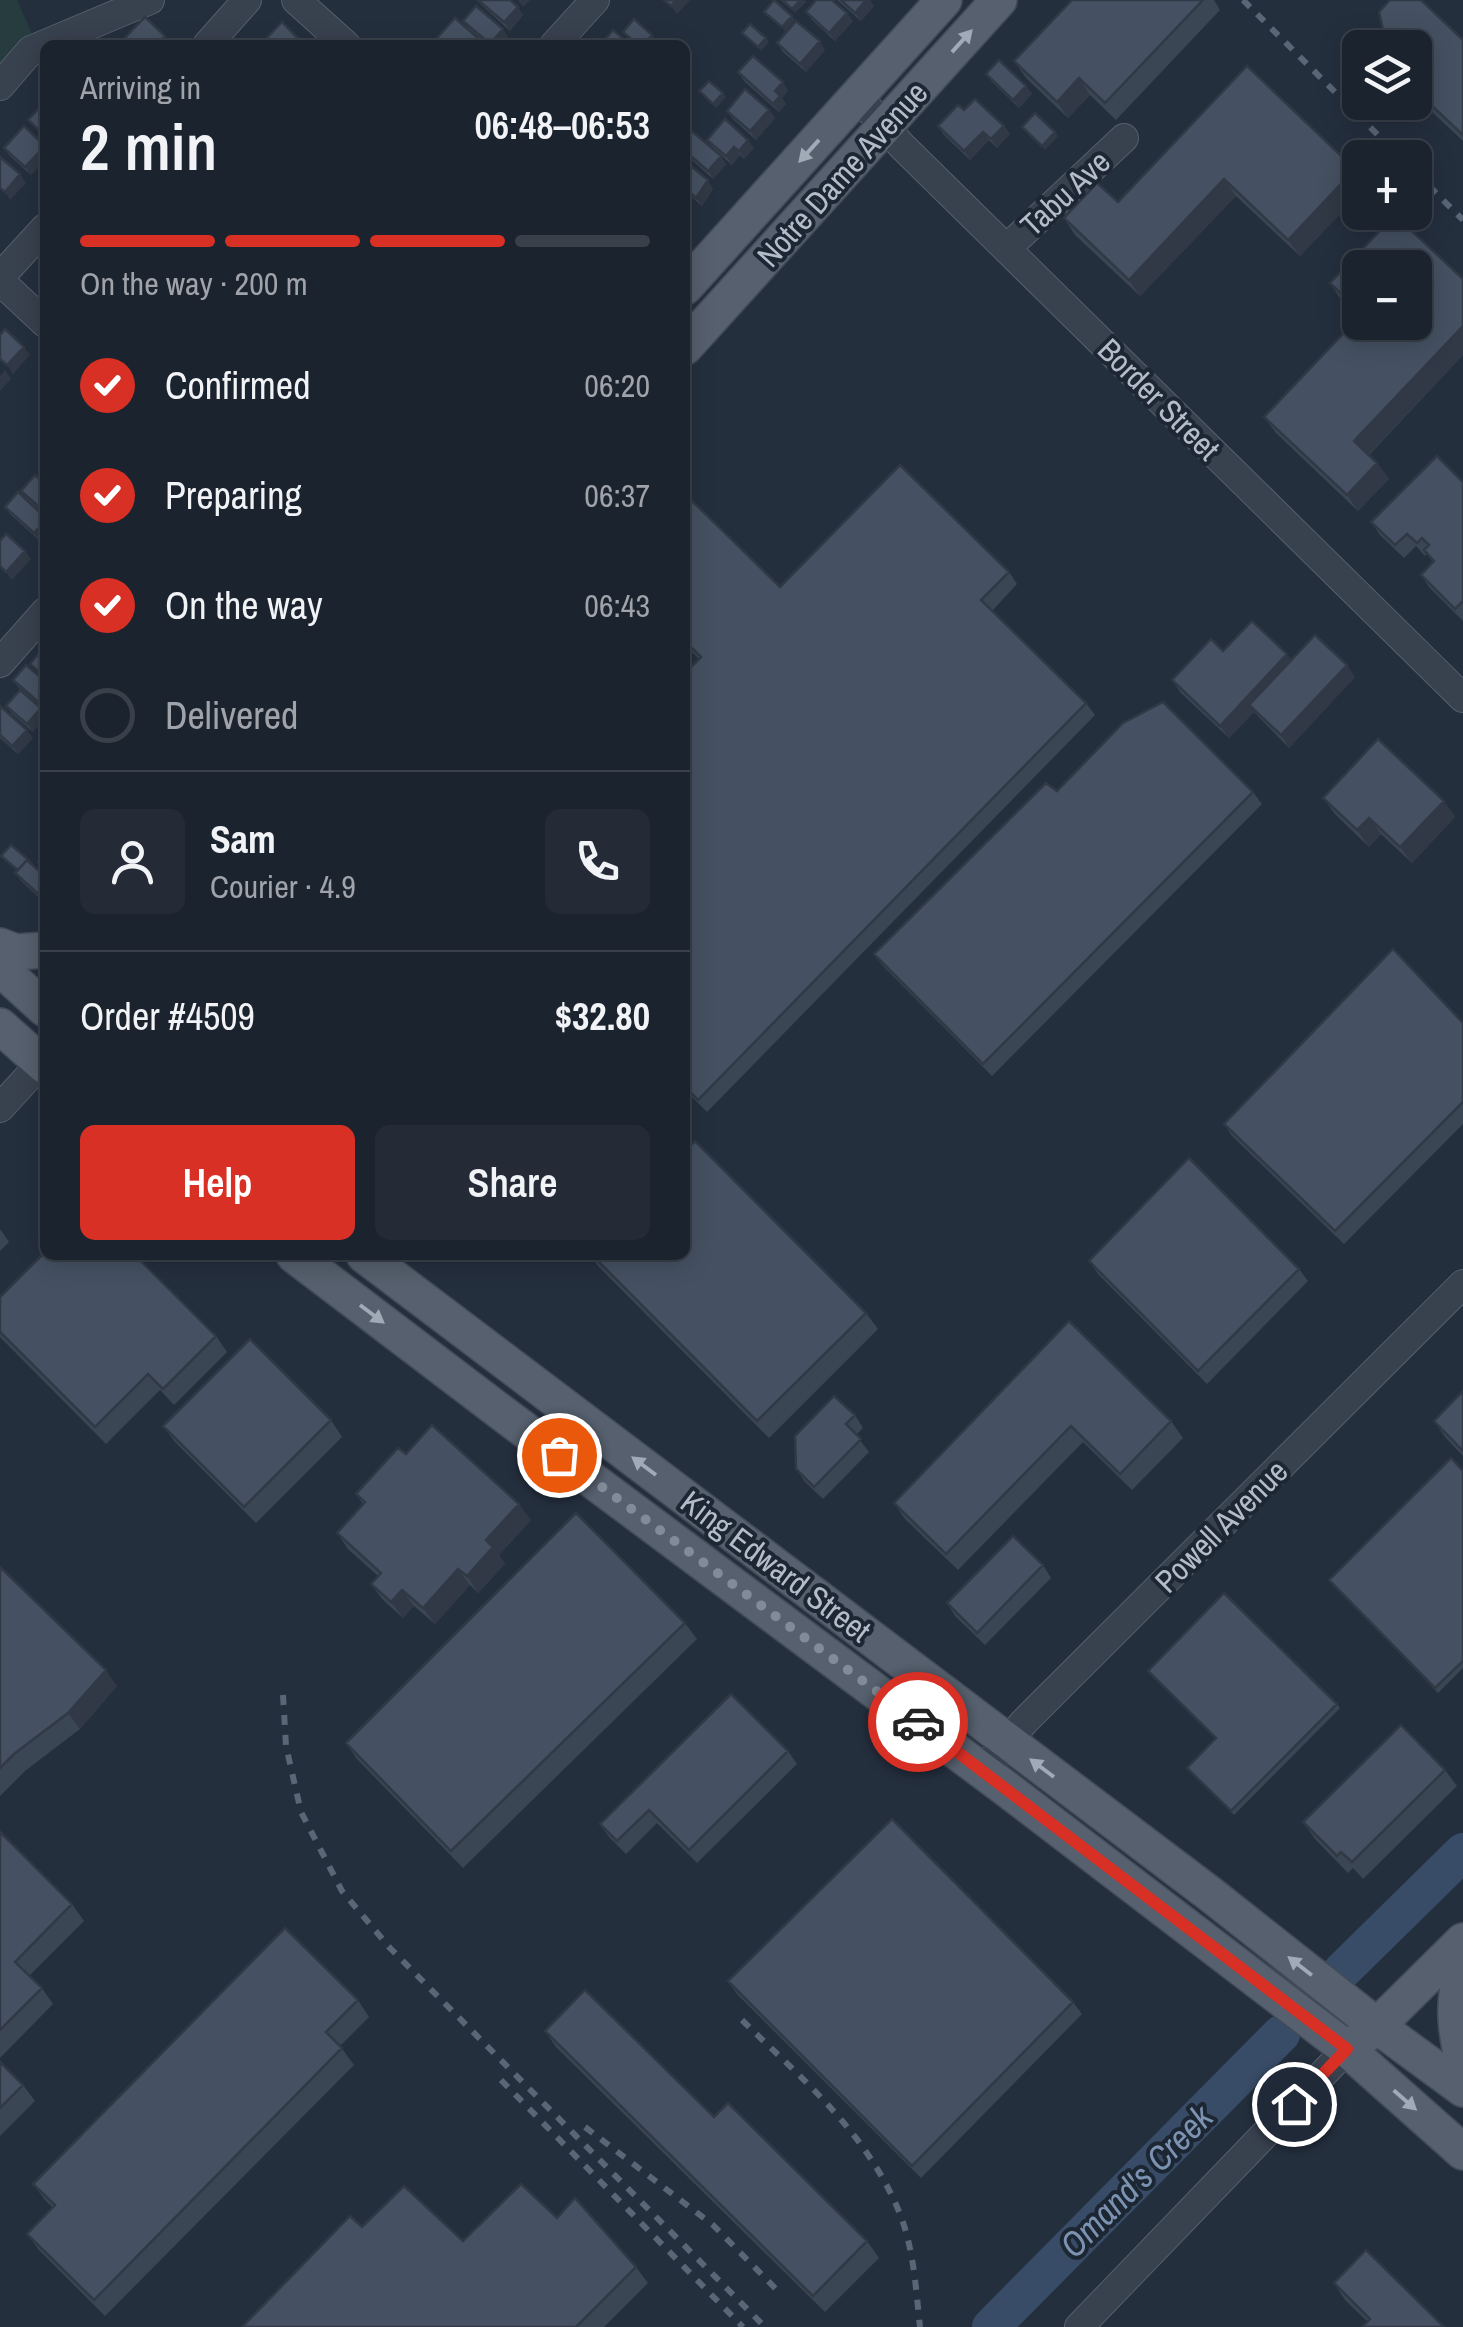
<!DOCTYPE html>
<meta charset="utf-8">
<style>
body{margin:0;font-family:"Archivo Narrow",sans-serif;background:#242b36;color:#f1f3f6;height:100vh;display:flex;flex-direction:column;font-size:38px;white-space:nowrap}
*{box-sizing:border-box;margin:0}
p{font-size:32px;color:#a0a4aa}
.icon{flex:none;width:55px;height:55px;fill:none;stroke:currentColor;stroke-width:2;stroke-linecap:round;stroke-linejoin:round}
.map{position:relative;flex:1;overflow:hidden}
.drawer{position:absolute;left:40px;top:40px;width:650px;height:1220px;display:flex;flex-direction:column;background:#1b232e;border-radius:15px;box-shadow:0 5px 25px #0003,0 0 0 2px #39404a}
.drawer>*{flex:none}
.buttons{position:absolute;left:1342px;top:30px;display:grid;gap:20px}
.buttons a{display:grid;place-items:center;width:90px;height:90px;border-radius:15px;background:#1b232e;box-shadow:0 5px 25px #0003,0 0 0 2px #39404a;font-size:50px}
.pin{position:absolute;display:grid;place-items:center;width:85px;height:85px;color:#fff;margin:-42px;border:5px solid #fff;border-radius:50%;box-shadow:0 2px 10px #0007}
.courier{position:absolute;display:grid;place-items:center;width:100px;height:100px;margin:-50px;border:8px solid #d93025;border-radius:50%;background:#fff;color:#222;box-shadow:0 2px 12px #0007}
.overview em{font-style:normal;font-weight:600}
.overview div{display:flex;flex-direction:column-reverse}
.overview{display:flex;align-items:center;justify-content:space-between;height:170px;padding:0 40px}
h1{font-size:65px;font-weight:600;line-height:75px}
.bar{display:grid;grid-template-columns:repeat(4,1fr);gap:15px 10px;align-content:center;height:120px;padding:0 40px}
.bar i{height:12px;border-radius:8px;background:#39404a}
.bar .selected{background:#d93025}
.bar p{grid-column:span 4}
.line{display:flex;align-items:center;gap:25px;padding:0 40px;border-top:2px solid #39404a}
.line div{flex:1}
.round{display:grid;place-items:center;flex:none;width:105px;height:105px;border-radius:15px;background:#242b36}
ol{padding:0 40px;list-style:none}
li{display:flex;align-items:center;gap:30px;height:110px}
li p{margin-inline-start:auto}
li .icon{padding:10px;border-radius:50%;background:#d93025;color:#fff;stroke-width:4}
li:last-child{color:#a0a4aa}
li i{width:55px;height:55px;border:5px solid #39404a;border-radius:50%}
.cta{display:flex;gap:20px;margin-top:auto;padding:20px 40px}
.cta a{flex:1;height:115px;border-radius:15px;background:#d93025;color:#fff;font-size:40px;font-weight:600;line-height:115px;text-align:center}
.cta a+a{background:#242b36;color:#f1f3f6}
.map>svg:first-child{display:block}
</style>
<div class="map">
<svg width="1463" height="2327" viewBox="0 0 1463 2327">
<rect width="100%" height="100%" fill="#242f3e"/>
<path fill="#263c3f" d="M0,0H17L33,36L0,73Z"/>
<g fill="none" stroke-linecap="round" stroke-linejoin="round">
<path stroke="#394c67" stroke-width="38" d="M1342,1971L1463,1852
M991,2327L1281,2034"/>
<defs>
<path id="minor" d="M296,0L346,45
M207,45L247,0
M554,45L595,0
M0,86L31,50L150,0
M858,97L902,146L1463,698
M1007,248L1124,138
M0,277L45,228
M0,281L45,323
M0,663L45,612
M0,1108L41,1063
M983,1771L1024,1722L1463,1284
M1079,2327L1347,2049"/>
<path id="major" d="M685,287L944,0
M685,347L999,0
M0,946L16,952L45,950
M0,968L45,1009
M0,1026L45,1066
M294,1255L510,1419L1004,1787L1347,2049L1463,2152
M364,1255L1210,1894L1377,2026L1463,2089
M1463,1970C1452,1999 1455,2031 1463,2060
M1359,2040L1377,2026L1463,1941"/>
</defs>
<use href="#minor" stroke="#565f6c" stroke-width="30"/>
<use href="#major" stroke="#414a57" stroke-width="38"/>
<use href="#minor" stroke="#38414e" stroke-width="28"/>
<use href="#major" stroke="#56606e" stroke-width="35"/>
<path stroke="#5a6575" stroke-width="6" stroke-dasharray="10 10" stroke-linecap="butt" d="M1243,0L1401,158
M1415,172L1463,220
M283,1695L286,1746L301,1812L342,1891L390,1948L765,2327
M742,2020C803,2080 867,2132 900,2214C914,2250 916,2290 920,2327
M501,2080L743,2327
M585,2127L713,2225L777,2290"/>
</g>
<path fill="#3b4654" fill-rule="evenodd" d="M476,0H510L523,15L510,31Z
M837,0H870L874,6L861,21Z
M1072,0H1214L1220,10L1116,120L1090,95L1068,118L1026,78L1014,61Z
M806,12L853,21L835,41L812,20Z
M463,21L509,38L502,45H487L469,29Z
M1463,40V141L1415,96V48Z
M777,43L825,50L806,72L783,52Z
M1247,66L1360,175V193L1300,256L1236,196L1140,296L1075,235L1064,218L1118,202Z
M738,72L788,91L782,98L786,104L779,112L744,81Z
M986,74L1026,86L1032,94L1019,108L992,82Z
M769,110L775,118L756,140L733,119L727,111Z
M964,110L1004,126L1010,134L997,148L989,140L970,160L944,135L938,126Z
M685,127L726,164L713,179L685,154Z
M707,140L754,148L744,159L740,155L732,165L713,148Z
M45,146V160L31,175L10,156L4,148Z
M685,161L713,189L702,206L685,191Z
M1395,215L1463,279V355L1369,455L1377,463L1389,479L1358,511L1276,433L1264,417L1359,317L1341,300L1330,283ZM1360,268H1415V322H1360Z
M1463,482V621L1429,587L1421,575L1433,562L1427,554L1425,556L1416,546L1404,558L1380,535L1371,522Z
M45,484V515L27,499L21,491Z
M18,492L40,541L11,515L5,507Z
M685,494L780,587L1009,572L1017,584L992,611L1086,703L1095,715L707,1112L685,1090V673L699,659L685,645Z
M1223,651L1291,660L1355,677L1289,748L1254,712L1229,738L1181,693L1172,680Z
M13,680L45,681V711L19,688Z
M0,706L33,738L18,754L0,738Z
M6,706L45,713L33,732L12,714Z
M1057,791L1253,792L1262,804L992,1076L883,966L874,954Z
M1323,798L1444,801L1455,817L1412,863L1381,834L1369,847L1335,814Z
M1,856L30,861L45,876V903L21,881L15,873L17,871Z
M1463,1023V1124L1344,1244L1232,1136L1224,1124Z
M0,1229L9,1242L0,1251Z
M590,1255L866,1313L878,1329L769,1438L598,1266Z
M1089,1261L1299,1269L1308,1281L1207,1384L1098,1274Z
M0,1297L216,1336L227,1352L174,1405L160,1390L106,1444L0,1337Z
M1069,1321L1171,1421L1183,1438L1132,1490L1083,1442L958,1570L905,1519L894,1503Z
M1463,1391V1456L1445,1437L1434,1421Z
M855,1415L863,1428L856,1435L869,1452L823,1499L805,1482L796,1469Z
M331,1420L342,1437L256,1523L175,1442L163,1426Z
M406,1454L531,1520L499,1555L505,1564L478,1593L470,1585L435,1624L414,1606L403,1618L383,1600L371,1584L378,1576L348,1549L337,1533L363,1504L356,1494Z
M1463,1471V1668L1438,1693L1329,1580Z
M1043,1565L1051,1578L985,1645L955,1616L947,1603Z
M0,1567L117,1686L80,1729L25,1771L0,1796Z
M685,1623L697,1639L463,1868L357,1759L346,1743Z
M1148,1671L1337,1704L1340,1708L1234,1815L1187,1768L1216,1739Z
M788,1751L797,1764L697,1863L657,1823L626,1854L609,1837L600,1824Z
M1445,1770L1457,1786L1363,1879L1353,1868L1348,1873L1315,1839L1303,1822Z
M0,1832L72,1904L84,1921L29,1976L42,1988L53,2004L0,2058Z
M728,1981L1073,2002L1082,2014L921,2178L737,1994Z
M358,2000L369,2017L340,2046L354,2065L105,2316L39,2250L27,2234L53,2208L45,2200L33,2184Z
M545,2031L714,2117L867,2241L879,2258L825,2312L556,2047Z
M0,2062L23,2085L35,2101L0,2136Z
M557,2218L636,2267L648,2283L604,2327H242L362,2227L463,2241Z
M1334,2283L1444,2327L1368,2322L1345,2300Z"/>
<path fill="#303945" d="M518,0H530L523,7Z
M676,0H690L677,14L671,6Z
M801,0L807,1L795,13L792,9Z
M866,0H870L874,6L861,21L855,13Z
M518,7L523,15L510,31L504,22Z
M847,13L853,21L835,41L829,33Z
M792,16L795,20L785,32L782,27Z
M503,29L509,38L502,45H490Z
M652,35L655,39L650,45H643Z
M165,36L171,44L156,45Z
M766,38L769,42L761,51L758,47Z
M820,41L825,50L806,72L800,64Z
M1079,78L1090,95L1068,118L1057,102Z
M783,82L788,91L782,98L786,104L779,112L773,104L775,91Z
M1026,86L1032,94L1019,108L1013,100Z
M723,93L726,97L716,108L713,104Z
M769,110L775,118L756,140L750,131Z
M1004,126L1010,134L997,148L991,139Z
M983,132L989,140L970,160L964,151Z
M1055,132L1058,136L1045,150L1042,146Z
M748,140L754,148L744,159L739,151Z
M45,146V160L31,175L25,167Z
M734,147L740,155L732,165L726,156Z
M721,156L726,164L713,179L708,171Z
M1355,169L1360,175V193L1300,256L1288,240Z
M20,174L26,183L10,200L5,192Z
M1224,179L1236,196L1140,296L1129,280Z
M708,180L713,189L702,206L696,198Z
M1463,326V355L1366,457L1354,441Z
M24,347L30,355L13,374L7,365Z
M5,370L11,379L0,391V376Z
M1377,463L1389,479L1358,511L1347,495Z
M45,521V536L40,541L34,533Z
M25,551L31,559L12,580L6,572Z
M1287,654L1296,667L1249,705L1254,712L1229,738L1220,726Z
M1347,665L1355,677L1289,748L1281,735Z
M41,708L45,713V719L33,732L27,724Z
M27,730L33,738L18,754L12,746Z
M1444,801L1455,817L1412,863L1400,847Z
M1369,818L1381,834L1369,847L1357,830Z
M519,1504L531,1520L499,1555L505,1564L478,1593L467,1576L486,1540Z
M458,1569L470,1585L435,1624L423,1608Z
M402,1590L414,1606L403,1618L391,1602Z
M106,1670L117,1686L80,1729L68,1713Z"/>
<path fill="#455162" stroke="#303945" stroke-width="2.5" d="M478,0H510L518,7L504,22Z
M664,0H676L671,6Z
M774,0L792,16L782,27L764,12Z
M782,0H801L792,9Z
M816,0H832L847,13L829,33L806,12Z
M841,0H866L855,13Z
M1072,0H1203L1105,103L1079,78L1057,102L1014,61Z
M1390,0H1421L1463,40V135L1415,90V48H1387L1379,12Z
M476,6L503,29L490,44L463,21Z
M145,17L165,36L156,45H118Z
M455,18L486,45H443L436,39Z
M634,19L652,35L643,45H638L623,32Z
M796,21L820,41L800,64L777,43Z
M282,22L305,45H263L262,43Z
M750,24L766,38L758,47L742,33Z
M613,30L631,45H600Z
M753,56L783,82L775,91L780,96L773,104L738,72Z
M999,60L1026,86L1013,100L986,74Z
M1247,66L1355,169L1288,240L1224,179L1129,280L1064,218L1097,183L1118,202Z
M709,81L723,93L713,104L699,91Z
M745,89L769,110L750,131L727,111Z
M975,99L1004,126L991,139L983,132L964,151L938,126L958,105L964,110Z
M45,102V136L28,120Z
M1035,113L1055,132L1042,146L1022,127Z
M725,119L748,140L739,151L734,147L726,156L707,140Z
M24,126L45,146L25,167L4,148Z
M686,126L721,156L708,171L685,151Z
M0,157L20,174L5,192L0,188Z
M685,161L708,180L696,198L685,188Z
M1395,215L1463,279V326L1354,441L1377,463L1347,495L1264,417L1360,316V322H1415V268H1360V312L1330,283Z
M5,329L24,347L7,365L0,359V335Z
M1437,456L1463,482V601L1455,609L1421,575L1434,561L1424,550L1429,545L1422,538L1417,543L1407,534L1395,545L1371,522Z
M900,465L1009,572L981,600L1086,703L698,1100L685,1086V673L701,657L685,641V494L780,587Z
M35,475L45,484V512L21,491Z
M18,492L45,517V521L34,533L5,507Z
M6,534L25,551L6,572L0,566V541Z
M1252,621L1287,654L1220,726L1172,680L1211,639L1223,651Z
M1315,635L1347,665L1281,735L1249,705Z
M44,647L45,648V677L30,664Z
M26,665L45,681V704L43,706L13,680Z
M20,690L41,708L27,724L6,706Z
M1163,702L1253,792L983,1064L874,954L1046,783L1057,791L1123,723Z
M0,706L27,730L12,746L0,735Z
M1378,739L1444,801L1400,847L1369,818L1357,830L1323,798Z
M11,845L30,861L27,860L18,870L1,856Z
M45,854V873L42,870L44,868L38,862Z
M27,860L45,876V900L15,873Z
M1393,949L1463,1023V1102L1335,1231L1224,1124Z
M695,1141L866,1313L757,1421L592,1255H685V1151Z
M1189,1158L1299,1269L1198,1371L1089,1261Z
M45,1252V1255H135L216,1336L163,1389L148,1374L95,1427L0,1332V1297Z
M1069,1321L1171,1421L1120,1474L1071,1426L946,1554L894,1503Z
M250,1339L331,1420L244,1507L163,1426Z
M1463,1391V1451L1434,1421Z
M834,1396L855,1415L846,1424L861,1439L814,1487L796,1469L795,1436Z
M432,1425L519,1504L486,1540L493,1547L467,1576L458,1569L423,1608L402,1590L391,1602L371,1584L381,1573L337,1533L365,1502L356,1494L398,1448L406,1454Z
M1451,1458L1463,1471V1661L1435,1688L1329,1580Z
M576,1513L685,1623L451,1851L346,1743Z
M1013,1536L1043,1565L977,1633L947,1603Z
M0,1567L106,1670L68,1713L14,1754L0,1768Z
M1224,1593L1337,1704L1231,1811L1187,1768L1216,1738L1148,1671Z
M731,1694L788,1751L689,1850L649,1810L617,1841L600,1824Z
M1401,1725L1445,1770L1352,1862L1341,1852L1337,1856L1303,1822Z
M892,1819L1073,2002L912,2166L728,1981Z
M0,1832L72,1904L15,1962L42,1988L0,2030Z
M285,1928L358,2000L326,2032L342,2048L94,2300L27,2234L55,2205L33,2184Z
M585,1990L714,2117L728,2103L867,2241L813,2296L545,2031Z
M0,2062L23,2085L0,2108Z
M521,2184L557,2218L575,2198L636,2267L576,2327H242L350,2216L362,2227L404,2186L463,2241Z
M1366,2250L1444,2327H1362L1370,2319L1334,2283Z"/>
<defs><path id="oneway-solid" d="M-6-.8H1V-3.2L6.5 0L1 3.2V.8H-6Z" transform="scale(2.5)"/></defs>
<g fill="#a1aab7">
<use href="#oneway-solid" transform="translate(962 41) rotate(-48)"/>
<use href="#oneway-solid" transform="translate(809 151) rotate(132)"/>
<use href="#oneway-solid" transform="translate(372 1314) rotate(37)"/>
<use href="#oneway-solid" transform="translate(644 1466) rotate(-143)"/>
<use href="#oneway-solid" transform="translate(1042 1768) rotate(-143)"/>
<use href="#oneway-solid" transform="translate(1300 1966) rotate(-142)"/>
<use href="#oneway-solid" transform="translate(1405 2100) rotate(41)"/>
</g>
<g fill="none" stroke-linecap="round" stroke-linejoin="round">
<path stroke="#828b98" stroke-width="10" stroke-dasharray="0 18" d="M559,1455L918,1722"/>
<path stroke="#d93025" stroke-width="12" d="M918,1722L1347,2049L1294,2104"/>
</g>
<g text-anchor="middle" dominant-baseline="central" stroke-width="8" stroke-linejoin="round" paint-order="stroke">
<g font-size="32" fill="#b4bcc9" stroke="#1d2633">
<text transform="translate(842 174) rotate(-48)">Notre Dame Avenue</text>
<text transform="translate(1065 193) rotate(-43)">Tabu Ave</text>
<text transform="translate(1159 399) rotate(45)">Border Street</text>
<text transform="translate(1221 1526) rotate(-45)">Powell Avenue</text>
<text transform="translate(776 1566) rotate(37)">King Edward Street</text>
</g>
<g font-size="35" font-style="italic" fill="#7c92b1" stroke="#1d2633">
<text transform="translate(1136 2181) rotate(-45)">Omand's Creek</text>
</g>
</g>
</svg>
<div class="buttons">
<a><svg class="icon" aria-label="layers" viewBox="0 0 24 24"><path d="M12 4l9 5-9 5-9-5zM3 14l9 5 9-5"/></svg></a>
<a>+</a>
<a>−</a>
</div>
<div class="pin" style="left:559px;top:1455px;background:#ea580c"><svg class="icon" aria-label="bag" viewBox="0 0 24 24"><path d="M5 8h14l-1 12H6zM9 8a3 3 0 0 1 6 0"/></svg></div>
<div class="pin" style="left:1294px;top:2104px;background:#1f2937"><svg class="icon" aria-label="home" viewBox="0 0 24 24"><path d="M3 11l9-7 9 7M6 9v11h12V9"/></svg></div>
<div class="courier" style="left:918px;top:1722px"><svg class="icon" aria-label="car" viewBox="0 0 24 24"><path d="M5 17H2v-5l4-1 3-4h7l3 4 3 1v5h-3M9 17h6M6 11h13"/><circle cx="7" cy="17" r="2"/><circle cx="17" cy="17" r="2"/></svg></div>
<section class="drawer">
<div class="overview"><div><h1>2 min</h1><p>Arriving in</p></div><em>06:48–06:53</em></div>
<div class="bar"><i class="selected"></i><i class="selected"></i><i class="selected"></i><i></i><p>On the way · 200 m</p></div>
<ol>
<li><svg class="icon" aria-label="check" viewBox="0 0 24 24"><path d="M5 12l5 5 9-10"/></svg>Confirmed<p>06:20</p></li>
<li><svg class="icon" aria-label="check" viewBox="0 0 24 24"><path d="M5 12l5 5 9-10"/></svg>Preparing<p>06:37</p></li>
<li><svg class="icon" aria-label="check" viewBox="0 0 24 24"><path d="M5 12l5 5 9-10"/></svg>On the way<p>06:43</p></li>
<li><i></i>Delivered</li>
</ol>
<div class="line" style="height:180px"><a class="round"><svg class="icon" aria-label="person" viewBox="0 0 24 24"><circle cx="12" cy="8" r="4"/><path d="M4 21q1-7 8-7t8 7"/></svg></a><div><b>Sam</b><p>Courier · 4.9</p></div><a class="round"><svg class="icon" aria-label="phone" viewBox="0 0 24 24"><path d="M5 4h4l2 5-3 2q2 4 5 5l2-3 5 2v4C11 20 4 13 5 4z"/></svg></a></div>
<div class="line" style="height:130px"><div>Order #4509</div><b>$32.80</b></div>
<div class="cta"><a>Help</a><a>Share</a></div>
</section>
</div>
